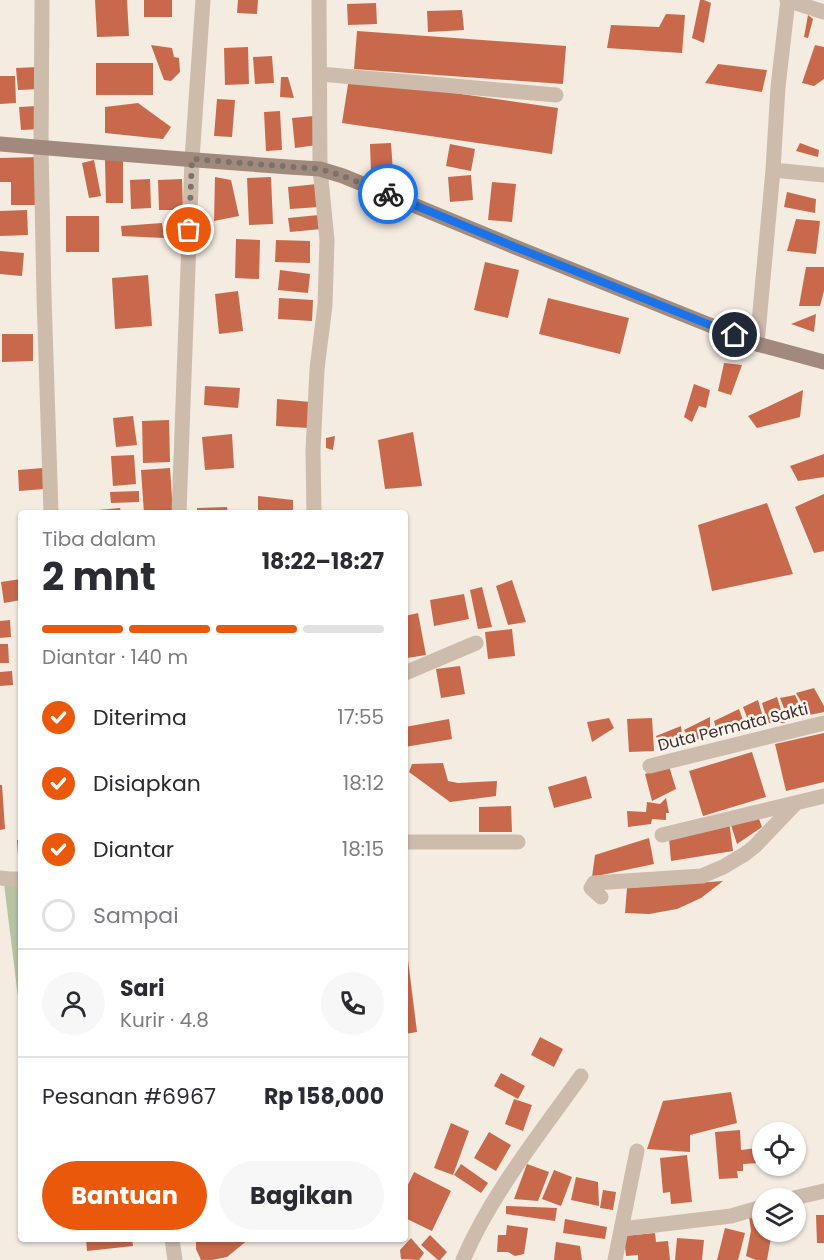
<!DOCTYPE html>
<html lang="id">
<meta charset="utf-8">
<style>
body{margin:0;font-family:Poppins,sans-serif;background:#f7f7f7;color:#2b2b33;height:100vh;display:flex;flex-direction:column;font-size:22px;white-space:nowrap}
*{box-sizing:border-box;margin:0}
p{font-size:20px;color:#7c7c81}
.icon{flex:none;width:33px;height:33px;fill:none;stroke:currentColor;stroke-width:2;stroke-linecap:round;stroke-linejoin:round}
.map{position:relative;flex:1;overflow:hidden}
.panel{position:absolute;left:18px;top:510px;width:390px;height:732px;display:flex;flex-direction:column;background:#fff;border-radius:6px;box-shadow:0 2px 4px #0004}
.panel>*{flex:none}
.fabs{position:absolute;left:752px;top:1122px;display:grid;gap:12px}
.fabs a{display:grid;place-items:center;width:54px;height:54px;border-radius:50%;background:#fff;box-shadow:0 2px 4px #0004;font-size:30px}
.pin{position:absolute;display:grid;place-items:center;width:51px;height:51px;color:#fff;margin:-26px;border:3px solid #fff;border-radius:50%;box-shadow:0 2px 6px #0007}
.courier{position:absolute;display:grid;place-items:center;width:60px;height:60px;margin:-30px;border:4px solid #1a73e8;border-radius:50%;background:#fff;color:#222;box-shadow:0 2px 8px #0007}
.head em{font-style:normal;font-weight:700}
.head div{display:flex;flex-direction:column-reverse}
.head{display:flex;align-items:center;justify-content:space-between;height:102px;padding:0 24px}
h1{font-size:39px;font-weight:700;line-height:45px}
.bar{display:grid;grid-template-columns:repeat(4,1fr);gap:9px 6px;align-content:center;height:72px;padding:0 24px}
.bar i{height:8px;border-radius:4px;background:#e1e1e2}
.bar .selected{background:#ea580c}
.bar p{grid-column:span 4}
.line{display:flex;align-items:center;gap:15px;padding:0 24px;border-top:2px solid #e1e1e2}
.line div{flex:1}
.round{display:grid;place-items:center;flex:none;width:63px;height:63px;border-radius:32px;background:#f7f7f7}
ol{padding:0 24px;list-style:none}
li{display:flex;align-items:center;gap:18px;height:66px}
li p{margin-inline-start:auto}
li .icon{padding:6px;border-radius:50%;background:#ea580c;color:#fff;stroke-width:4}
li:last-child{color:#7c7c81}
li i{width:33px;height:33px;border:3px solid #e1e1e2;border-radius:50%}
.primary-button{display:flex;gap:12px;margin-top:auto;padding:12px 24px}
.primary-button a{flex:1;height:69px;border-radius:36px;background:#ea580c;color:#fff;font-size:24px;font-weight:700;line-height:69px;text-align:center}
.primary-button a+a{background:#f7f7f7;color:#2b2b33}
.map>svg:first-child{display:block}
</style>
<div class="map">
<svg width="824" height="1260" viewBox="0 0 824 1260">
<rect width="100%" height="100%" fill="#f4ebe1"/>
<path fill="#b8c4a0" d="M21,883V1004L19,1005L4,884Z"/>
<path fill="#c8694b" d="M95,0H127L129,36L97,37Z
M144,0H172V17H144Z
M238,0H258L257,14L237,13Z
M700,0H704L711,3L704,43L692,38Z
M376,3L377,24L348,25L347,4Z
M462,10L464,30L428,32L427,11Z
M666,14L685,15L682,53L607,48L611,25L659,27Z
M808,15L813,19L808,38L804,37Z
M357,31L566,46L563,84L354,69Z
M151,45L172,48L174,57L179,58L180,72L171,81L164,80Z
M815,45L824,47V79L814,86L802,83Z
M248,47L249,84L225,85L224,48Z
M272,56L274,83L255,84L253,57Z
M96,63H153V95H96Z
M718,64L767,70L762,92L705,83Z
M38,67L39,89L18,90L16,68Z
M0,76H15L16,103L0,104Z
M281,77H288L294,98L280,97Z
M349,78L558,108L552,154L342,123Z
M217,99L235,100L232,137L214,136Z
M138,103L171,127L163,139L105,133V107Z
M38,106L39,129L21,130L19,107Z
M280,111L282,150L266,151L264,112Z
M314,116L317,145L295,148L292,118Z
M391,143L393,172L371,173L370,144Z
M800,143L819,150L818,157L796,151Z
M450,144L475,149L471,171L446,166Z
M39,157L40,205H11V182H0V158Z
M94,160L101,196L89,198L82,163Z
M105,160H123V203H106Z
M471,175L473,200L450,202L448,177Z
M215,177L231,180L239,216L214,221Z
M271,177L273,224L249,225L247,178Z
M150,179L151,208L131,209L130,180Z
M182,179L183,210H159L158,180Z
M492,182L516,184L512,222L488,220Z
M317,184L319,207L290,209L288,187Z
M787,192L816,199L815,213L784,207Z
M27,210L28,235L0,236V211Z
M319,215L321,229L290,232L288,218Z
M66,216H99V252H66Z
M796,219L820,221L816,254L787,251Z
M162,223L164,238L122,236L121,226Z
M236,239L260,240L259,279L235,278Z
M276,240L310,241V263L275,262Z
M0,251L24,253L22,276L0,274Z
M485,262L519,270L508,318L474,310Z
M806,267H824V291L820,306H799Z
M280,270L310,274L308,293L278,290Z
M148,275L152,326L115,329L112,278Z
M238,291L243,331L219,334L215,294Z
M279,298L313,300L312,321L278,319Z
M548,298L629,318L620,354L539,334Z
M816,314L814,332L791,324Z
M2,334H33V361L2,362Z
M724,363L742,365L731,395L718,391Z
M694,384L710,390L706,408L699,406L692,422L684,417Z
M205,386L240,388L238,408L204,405Z
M803,390L800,417L757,428L748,416Z
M277,399L311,402L309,428L276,426Z
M133,416L137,445L116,447L113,418Z
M169,420L170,462L143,463L142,421Z
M413,432L422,486L385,489L378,440Z
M232,434L234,468L205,470L202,437Z
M335,436L333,450L326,448V438Z
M824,454V477L798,481L790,466Z
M134,455L136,484L113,486L111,456Z
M43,468L44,489L19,491L18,470Z
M170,468L173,513H144L141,470Z
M139,491V502L111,503L110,492Z
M824,494V551L814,553L795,507Z
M258,496L293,500V513H258Z
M767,503L793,574L712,591L698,525Z
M227,507L228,513H197V508Z
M120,508L121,513H88V511Z
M21,579V600L4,603L1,582Z
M512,580L526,622L508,625L496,586Z
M482,587L492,627L478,629L470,590Z
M464,594L469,619L434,626L430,600Z
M418,613L426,655L407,658L405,649V616Z
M10,620L11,637L0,638V621Z
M512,629L515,656L488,659L485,632Z
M0,644H8L9,663H0Z
M460,666L465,694L441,698L436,669Z
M12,671L13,685L0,686V672Z
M814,688L824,706V712L809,715L796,693Z
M795,695L805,716L789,721L780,698Z
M777,697L785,723H768L762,703Z
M758,700L765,724L752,730L743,707Z
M739,709L747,731L717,732L714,721Z
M710,717V734L692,742L684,730Z
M609,718L614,728L592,742L587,722Z
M652,718L654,751L629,752L627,719Z
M449,719L452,739L405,747V727Z
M681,726L683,746L662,750L656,736Z
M824,733V782L786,791L775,744Z
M752,752L766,797L703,816L689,771Z
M443,763L448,781L458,783L497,781L496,796L450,802L409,772L412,764Z
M669,766L676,789L652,801L645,774Z
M586,776L592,798L554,808L548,787Z
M0,785H2L5,829L0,830Z
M666,798L669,813H666V820L652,819L651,824L628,827L627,811L646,812L647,802L660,804Z
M511,806L512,832H479V807Z
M758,816L762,827L737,844L731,825Z
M729,821L733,851L671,861L669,838Z
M649,838L654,864L592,877L595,855Z
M17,840H21V871H19Z
M723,881L701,898L677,909L649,914L625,913L627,888Z
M405,960H408L417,1032L405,1034Z
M540,1037L563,1049L554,1067L531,1055Z
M501,1073L525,1086L518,1099L494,1086Z
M731,1092L737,1123L690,1135V1152L647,1149L663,1101Z
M514,1099L532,1105L523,1131L505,1124Z
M451,1123L469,1131L453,1175L434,1168Z
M740,1130L741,1150L757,1148L758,1163L743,1164V1171H737L738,1178L719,1179L715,1132Z
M489,1132L511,1145L496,1171L474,1158Z
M687,1155L692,1202L671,1204L670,1192L663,1193L660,1158Z
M461,1164L488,1183L481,1193L454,1175Z
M527,1164L549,1172L538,1201L514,1199Z
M554,1170L572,1177L561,1206L542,1199Z
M414,1172L451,1191L432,1231L405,1218V1191Z
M576,1177L598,1182L599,1206L571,1200Z
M603,1190L616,1192L613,1210L600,1208Z
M506,1206L557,1208L555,1221L506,1214Z
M762,1213V1232H772L767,1260H756L746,1256L751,1231L749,1216Z
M816,1215H824V1243H817Z
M565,1219L607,1227L605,1239L563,1233Z
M507,1225L528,1228L524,1254L515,1256L508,1252H497L498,1235H506Z
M725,1228L745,1233L738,1260H717Z
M655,1233L656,1242L668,1241L670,1260H638V1255L626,1256L624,1236Z
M430,1235L447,1252L440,1260H438L421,1245Z
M411,1238L424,1253L419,1260L401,1259L400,1250Z
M677,1238L704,1240L702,1260H675Z
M86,1239H132L133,1246L87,1251Z
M196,1239H249L227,1257L212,1260H201L196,1249Z
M556,1242L580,1246L582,1260H554Z"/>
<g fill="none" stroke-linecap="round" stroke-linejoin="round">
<path stroke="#cdbbac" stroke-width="15" d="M42,0L41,147L44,296L51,513
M787,0L824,12
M320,74L556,95
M773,170L824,175
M757,344L773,170L778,87L788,0
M179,513L192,159L203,0
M314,513L313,451L317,369L325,305L327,240L320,169L319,0
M405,673L476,643
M650,766L824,723
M662,835L824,796
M405,842H518
M0,878L9,879H21
M601,897L591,888L594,883L702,876L723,867L745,854L755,846L796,803
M794,1198L824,1191
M622,1229L731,1216L762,1207
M172,1239L175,1260
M463,1260C491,1194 540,1134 581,1076
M615,1260L637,1151"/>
<path stroke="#a18a7d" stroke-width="15" d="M0,144C106,153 213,162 320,169L343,176L515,247L757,344L824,362"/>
</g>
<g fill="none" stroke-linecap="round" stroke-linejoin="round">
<path stroke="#7c716b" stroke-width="6" stroke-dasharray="0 10.8" d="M189,230L192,159L320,169L343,176L388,194"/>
<path stroke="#1a73e8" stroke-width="8" d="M388,194L515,247L735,335"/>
</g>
<g text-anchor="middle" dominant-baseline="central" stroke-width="5" stroke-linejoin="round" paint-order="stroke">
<g font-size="16" fill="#3b302b" stroke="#fbf5ee">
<text transform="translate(733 727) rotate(-14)">Duta Permata Sakti</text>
</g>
</g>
</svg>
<div class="fabs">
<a><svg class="icon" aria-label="locate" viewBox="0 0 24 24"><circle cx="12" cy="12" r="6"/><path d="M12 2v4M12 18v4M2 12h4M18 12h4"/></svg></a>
<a><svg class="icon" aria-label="layers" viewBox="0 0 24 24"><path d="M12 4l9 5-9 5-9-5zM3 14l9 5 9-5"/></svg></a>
</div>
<div class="pin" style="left:189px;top:230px;background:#ea580c"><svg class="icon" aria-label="bag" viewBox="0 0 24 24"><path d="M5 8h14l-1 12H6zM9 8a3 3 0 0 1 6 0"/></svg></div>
<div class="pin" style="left:735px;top:335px;background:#1f2937"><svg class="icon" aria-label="home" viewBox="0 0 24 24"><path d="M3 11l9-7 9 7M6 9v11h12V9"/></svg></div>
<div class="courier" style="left:388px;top:194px"><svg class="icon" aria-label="bike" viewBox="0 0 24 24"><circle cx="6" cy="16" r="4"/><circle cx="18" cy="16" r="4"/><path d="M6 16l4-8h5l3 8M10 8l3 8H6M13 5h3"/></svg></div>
<section class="panel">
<div class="head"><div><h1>2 mnt</h1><p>Tiba dalam</p></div><em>18:22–18:27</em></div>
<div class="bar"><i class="selected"></i><i class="selected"></i><i class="selected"></i><i></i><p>Diantar · 140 m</p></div>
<ol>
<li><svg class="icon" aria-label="check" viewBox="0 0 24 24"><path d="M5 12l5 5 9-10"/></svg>Diterima<p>17:55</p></li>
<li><svg class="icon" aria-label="check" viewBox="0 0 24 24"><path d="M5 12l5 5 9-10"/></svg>Disiapkan<p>18:12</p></li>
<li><svg class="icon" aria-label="check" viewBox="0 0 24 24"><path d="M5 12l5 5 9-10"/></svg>Diantar<p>18:15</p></li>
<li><i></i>Sampai</li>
</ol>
<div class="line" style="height:108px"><a class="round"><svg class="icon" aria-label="person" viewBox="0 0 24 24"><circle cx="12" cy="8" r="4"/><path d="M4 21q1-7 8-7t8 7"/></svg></a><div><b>Sari</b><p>Kurir · 4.8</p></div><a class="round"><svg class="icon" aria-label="phone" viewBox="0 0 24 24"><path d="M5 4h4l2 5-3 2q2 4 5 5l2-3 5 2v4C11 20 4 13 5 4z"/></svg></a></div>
<div class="line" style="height:78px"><div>Pesanan #6967</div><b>Rp 158,000</b></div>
<div class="primary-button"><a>Bantuan</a><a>Bagikan</a></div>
</section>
</div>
